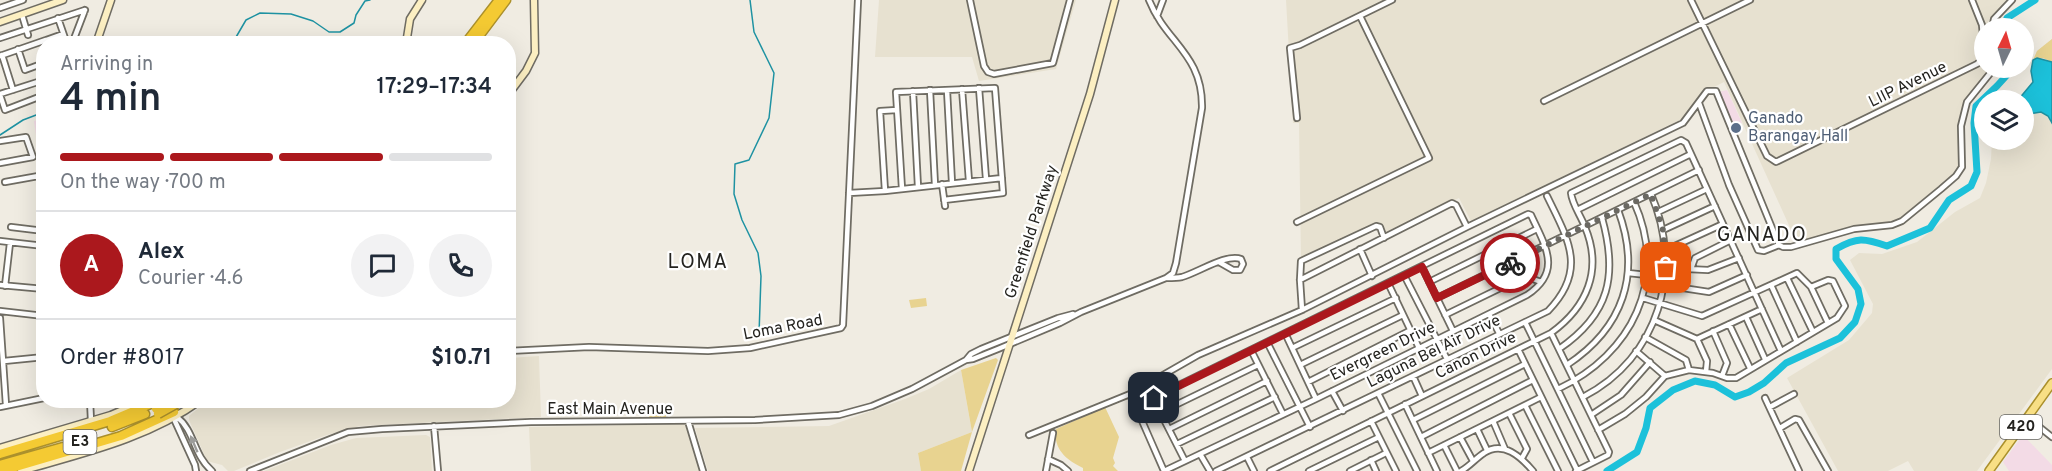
<!DOCTYPE html>
<meta charset="utf-8">
<style>
body{margin:0;font-family:Overpass,sans-serif;background:#f2f2f3;color:#1f2937;height:100vh;display:flex;flex-direction:column;font-size:22px;white-space:nowrap}
*{box-sizing:border-box;margin:0}
p{font-size:20px;color:#747a83}
.icon{flex:none;width:33px;height:33px;fill:none;stroke:currentColor;stroke-width:2;stroke-linecap:round;stroke-linejoin:round}
.map{position:relative;flex:1;overflow:hidden}
.sheet{position:absolute;left:36px;top:36px;width:480px;height:372px;display:flex;flex-direction:column;background:#fff;border-radius:24px;box-shadow:0 6px 24px #0002}
.sheet>*{flex:none}
.needle{width:39px;rotate:5deg}
.fabs{position:absolute;left:1974px;top:18px;display:grid;gap:12px}
.fabs a{display:grid;place-items:center;width:60px;height:60px;border-radius:50%;background:#fff;box-shadow:0 6px 24px #0002;font-size:30px}
.pin{position:absolute;display:grid;place-items:center;width:51px;height:51px;color:#fff;margin:-26px;border-radius:12px;box-shadow:0 3px 9px #0006}
.courier{position:absolute;display:grid;place-items:center;width:60px;height:60px;margin:-30px;border:4px solid #ab181d;border-radius:50%;background:#fff;color:#222;box-shadow:0 2px 8px #0007}
.overview em{font-style:normal;font-weight:600}
.overview div{display:flex;flex-direction:column-reverse}
.overview{display:flex;align-items:center;justify-content:space-between;height:102px;padding:0 24px}
h1{font-size:39px;font-weight:600;line-height:45px}
.bar{display:grid;grid-template-columns:repeat(4,1fr);gap:9px 6px;align-content:center;height:72px;padding:0 24px}
.bar i{height:8px;border-radius:4px;background:#e0e1e3}
.bar .active{background:#ab181d}
.bar p{grid-column:span 4}
.line{display:flex;align-items:center;gap:15px;padding:0 24px;border-top:2px solid #e0e1e3}
.line div{flex:1}
.round{display:grid;place-items:center;flex:none;width:63px;height:63px;border-radius:32px;background:#f2f2f3}
.map>svg:first-child{display:block}
</style>
<div class="map">
<svg width="2052" height="471" viewBox="0 0 2052 471">
<rect width="100%" height="100%" fill="#f0ece2"/>
<path fill="#e7e1d0" d="M879,0H1076L1056,69L979,81L972,57H875Z
M1286,0H2010L1988,22L1989,28H1984V68H1990L1988,74L1978,84L1965,103L1958,129L1961,149L1959,169L1901,220L1884,224L1848,229L1797,243L1724,82L1700,94L1690,112L1684,118L1471,221L1459,198L1385,233L1380,222L1301,260L1299,123H1293Z
M2052,39V369L1977,471H1914L1908,461L1888,471H1838L1787,378L1849,340L1872,313L1873,304L1850,260L1859,253L1882,254L1917,242L1955,212L1980,198L1986,183L1991,159L1992,140H2024V100H2018L2033,82L2031,71L2037,51Z
M539,356L541,417L360,426L327,435L280,452L234,471H228L222,465L207,461L189,420V416L207,401L508,400L509,358Z
M961,370L972,432L918,453L921,471H708L695,428L829,426L905,399L929,389Z
M686,424L700,471H531L529,427Z
M426,435L430,437L432,471H264L331,445L356,438Z"/>
<path fill="#f3dbe6" d="M1727,90L1742,123L1731,126L1719,92Z
M43,119V164H40L34,121Z
M2023,435L2052,465V471H2009L2003,462Z"/>
<path fill="#e8d390" d="M2052,39V62L2043,58L2033,60L2037,51Z
M926,298L927,306L911,308L909,300Z
M996,358L998,360L972,432L961,471H921L918,453L972,432L961,370Z
M1105,407L1119,437L1113,458L1115,463L1113,466L1118,471H1083V468C1066,460 1053,449 1056,429Z
M650,409L666,410V418H649Z"/>
<path fill="#1cc1da" stroke="#1e92a2" stroke-width="1.5" d="M2037,58L2052,62V123L2048,116L2041,112L2029,114L2024,119V100H2018L2033,82L2031,71L2033,60Z"/>
<g fill="none" stroke-linecap="round" stroke-linejoin="round">
<path stroke="#1e92a2" stroke-width="1.5" d="M750,0L754,32L774,73L769,118L749,160L735,164L734,194L742,220L758,253L761,276L759,334
M232,44L246,20L260,13L291,14L313,21L329,32H340L354,23L356,15L365,1L370,0
M0,135L23,120L44,112"/>
<path stroke="#1cc1da" stroke-width="7" d="M2003,28L2007,18L2035,0
M1607,471L1637,452L1646,428L1650,408L1673,390L1695,381L1715,385L1735,397L1749,392L1764,383L1786,363L1840,338L1855,322L1861,304L1858,289L1836,259V249C1857,237 1864,238 1887,246L1930,228L1949,200L1971,186L1977,172L1974,123L1976,106L1997,86L2007,75L2008,68"/>
<defs>
<path id="minor" d="M970,0L984,66L988,72L994,74L1053,63L1070,0
M1691,0L1767,156L1776,162L1977,64L1984,58V53
M1972,0L1982,25L1984,47
M0,8L23,0
M22,15L28,35
M1157,16L1163,0
M58,18L67,44
M1992,28L1994,19L2012,0
M0,38L85,10
M46,40L63,34
M72,44L85,10
M18,49L25,70L44,63
M2,55L13,90
M0,56L46,40L48,44
M979,88L986,179
M962,89L969,181
M930,90L935,185
M947,90L952,183
M913,91L918,187
M0,94L44,80
M0,95L5,110L44,95
M1544,101L1750,0
M1699,103L1729,185L1758,250L1764,251L1779,245L1783,247H1791L1854,229L1892,225L1902,221L1941,189L1956,176L1962,167L1961,126L1967,102L1992,71L1993,68
M1297,118L1290,48L1300,45L1392,0
M0,141L26,137L33,157L0,163
M42,176L44,186
M5,182L44,175
M942,184L945,206
M902,189L896,92L995,88L1003,193L944,200
M885,191L880,111L897,110
M849,193L885,191L1002,178
M1577,210L1691,154
M1658,212L1707,189
M1297,222L1429,158L1360,16
M11,227L44,231
M1663,230L1715,206
M0,241L44,246
M1360,249L1372,276
M1666,250L1723,224
M1422,267L1453,331
M1666,268L1708,270L1739,258
M1691,269L1695,258L1731,240
M1628,273L1647,275
M1404,275L1447,359
M1167,278C1172,278 1177,278 1182,277C1197,273 1227,253 1241,259L1243,264L1240,270H1233L1219,262
M1787,278L1813,332
M1300,280L1452,203L1456,205L1467,227
M1429,282L1537,229
M1388,283L1419,348
M0,285L44,289
M1663,285L1709,292L1747,275
M1771,285L1797,342
M5,286L10,243
M1811,287L1828,323
M1437,298L1699,170
M1302,310L1300,280L1301,261L1376,226L1380,227L1384,238
M0,311L44,316
M1489,314L1499,333
M1445,315L1525,276L1541,282
M1746,317L1765,359
M0,318L6,405
M1654,320L1697,339L1762,309
M1525,322L1593,462
M1729,324L1750,368
M1713,331L1727,363L1722,376
M1285,333L1316,399
M1551,333L1609,452L1608,455L1576,471
M1645,337L1686,360L1689,370
M1697,339L1707,361L1706,372
M1267,342L1310,427
M1292,348L1396,298
M1518,349L1577,470
M1559,349C1610,314 1618,275 1602,218
M1251,350L1283,414
M508,351L589,347L708,351L750,348L841,328L843,325L858,0
M1636,351L1665,376
M966,360L971,354L981,349L1058,318L1073,314
M4,361L44,357
M1300,365L1403,315
M1567,365C1623,328 1642,274 1618,210
M1413,376L1422,396
M1308,382L1411,330
M1558,389C1632,354 1669,280 1634,202
M1332,391L1343,411
M1378,393L1417,471
M1583,397C1659,358 1684,270 1651,194
M1132,398L1164,471
M1153,398L1185,461
M1765,398L1799,471
M90,400L91,421
M1405,404L1437,471
M1525,405L1558,471
M1136,406L1528,214L1531,215C1545,246 1563,271 1527,295L1316,399L1164,471
M0,407L44,398
M1770,407L1794,394
M1161,412L1258,365
M1509,413L1527,449L1522,458
M1591,415L1621,395L1650,362
M177,417C195,431 193,455 212,471
M2028,418L2052,437
M174,419L195,465L196,471
M1413,420L1525,364
M688,421L703,471
M1371,421L1396,471
M1493,421L1505,449
M434,426L438,471
M1780,428L1795,419L1799,420L1828,471
M1169,429L1267,381
M1477,429L1487,450
M1598,430L1625,414L1646,397L1665,376L1689,370L1713,373L1727,378H1736L1837,318L1845,306L1833,281L1828,280L1811,287L1797,273L1702,316L1643,298
M1029,435L1130,394L1198,355L1302,310L1467,227L1683,123L1707,91H1716L1779,245
M1421,437L1533,380
M1460,437L1473,461
M1177,444L1275,397
M1444,445L1457,471
M1428,453L1541,397
M1200,454L1210,471
M1247,457L1254,471
M1048,459L1061,465L1068,471
M1371,460L1376,471
M250,471L348,432L382,429L531,422L755,420L839,415L872,406L912,389L966,360L973,359L998,349L1060,323L1081,312L1166,278L1173,273L1176,263L1202,108C1203,54 1166,43 1149,0
M1046,471L1053,433
M1216,471L1548,311C1588,270 1568,239 1547,196
M1270,471L1551,333C1587,307 1603,270 1585,227C1581,216 1572,204 1571,193L1681,140L1686,143L1781,351
M1309,471L1379,437
M1350,471L1386,453
M1461,471C1470,466 1476,458 1484,453C1503,440 1521,457 1533,471"/>
<path id="secondary" d="M0,22L63,0
M96,44L111,0
M406,44L410,19L422,0
M508,95L526,71L535,53L534,0
M0,448L111,415L146,400
M21,471C83,453 147,439 201,400
M969,471L1090,94L1115,0"/>
<path id="primary" d="M1989,471L2052,383"/>
<path id="motorway" d="M465,44L499,0
M473,44L506,0
M112,427L145,414
M0,454L110,421L160,400
M0,465L63,447
M2,471L121,436L174,412"/>
</defs>
<use href="#minor" stroke="#6f6c63" stroke-width="8"/>
<use href="#secondary" stroke="#6f6c63" stroke-width="9"/>
<use href="#primary" stroke="#ab902c" stroke-width="10"/>
<use href="#motorway" stroke="#ab902c" stroke-width="11"/>
<use href="#minor" stroke="#fff" stroke-width="4.5"/>
<use href="#secondary" stroke="#fcefc2" stroke-width="6"/>
<use href="#primary" stroke="#f8df85" stroke-width="7"/>
<use href="#motorway" stroke="#f4ca33" stroke-width="8"/>
<defs>
<path id="motorway-bridge" d="M156,409L171,400
M158,414L183,400"/>
</defs>
<use href="#motorway-bridge" stroke="#ab902c" stroke-width="11" stroke-linecap="butt"/>
<use href="#motorway-bridge" stroke="#f4ca33" stroke-width="8"/>
</g>
<defs><path id="oneway-solid" d="M-6-.8H1V-3.2L6.5 0L1 3.2V.8H-6Z" transform="scale(1.5)"/></defs>
<use fill="#9c9c9a" href="#oneway-solid" transform="translate(194 444) rotate(-113)"/>
<g fill="none" stroke-linecap="round" stroke-linejoin="round">
<path stroke="#6b6963" stroke-width="6" stroke-dasharray="0 10.8" d="M1510,263L1651,194L1663,230L1666,268"/>
<path stroke="#ab181d" stroke-width="8" d="M1154,398L1422,267L1437,298L1510,263"/>
</g>
<circle fill="#5c6f8a" stroke="#fff" stroke-width="2" cx="1736" cy="128" r="6"/>
<g text-anchor="middle" dominant-baseline="central" stroke-width="4.5" stroke-linejoin="round" paint-order="stroke">
<g fill="#fff" stroke="#666562" stroke-width="1.5">
<rect x="2000" y="415" width="42" height="24" rx="4.5"/>
<rect x="63.5" y="430" width="33" height="24" rx="4.5"/>
</g>
<g font-size="15" font-weight="bold" fill="#24231f">
<text x="2021" y="427">420</text>
<text x="80" y="442">E3</text>
</g>
<g font-size="16" fill="#24231f" stroke="#fff">
<text transform="translate(1908 85) rotate(-26)">LIIP Avenue</text>
<text transform="translate(1032 232) rotate(-72)">Greenfield Parkway</text>
<text transform="translate(783 328) rotate(-11)">Loma Road</text>
<text transform="translate(1383 352) rotate(-26)">Evergreen Drive</text>
<text transform="translate(1434 352) rotate(-26)">Laguna Bel Air Drive</text>
<text transform="translate(1476 356) rotate(-26)">Canon Drive</text>
<text x="610" y="410">East Main Avenue</text>
</g>
<g font-size="16" fill="#4e5e75" stroke="#fff" text-anchor="start">
<text x="1748" y="119">Ganado<tspan x="1748" dy="18">Barangay Hall</tspan></text>
</g>
<g font-size="20" letter-spacing="1.5" fill="#24231f" stroke="#fff">
<text x="1762" y="236">GANADO</text>
<text x="698" y="263">LOMA</text>
</g>
</g>
</svg>
<div class="fabs">
<a><svg class="needle" viewBox="-14 -14 28 28"><path d="M0-13l5 13h-10z" fill="#e53935"/><path d="M0 13l5-13h-10z" fill="#747a83"/></svg></a>
<a><svg class="icon" aria-label="layers" viewBox="0 0 24 24"><path d="M12 4l9 5-9 5-9-5zM3 14l9 5 9-5"/></svg></a>
</div>
<div class="pin" style="left:1666px;top:268px;background:#ea580c"><svg class="icon" aria-label="bag" viewBox="0 0 24 24"><path d="M5 8h14l-1 12H6zM9 8a3 3 0 0 1 6 0"/></svg></div>
<div class="pin" style="left:1154px;top:398px;background:#1f2937"><svg class="icon" aria-label="home" viewBox="0 0 24 24"><path d="M3 11l9-7 9 7M6 9v11h12V9"/></svg></div>
<div class="courier" style="left:1510px;top:263px"><svg class="icon" aria-label="bike" viewBox="0 0 24 24"><circle cx="6" cy="16" r="4"/><circle cx="18" cy="16" r="4"/><path d="M6 16l4-8h5l3 8M10 8l3 8H6M13 5h3"/></svg></div>
<section class="sheet">
<div class="overview"><div><h1>4 min</h1><p>Arriving in</p></div><em>17:29–17:34</em></div>
<div class="bar"><i class="active"></i><i class="active"></i><i class="active"></i><i></i><p>On the way · 700 m</p></div>
<div class="line" style="height:108px"><b class="round" style="background:#ab181d;color:#fff">A</b><div><b>Alex</b><p>Courier · 4.6</p></div><a class="round"><svg class="icon" aria-label="chat" viewBox="0 0 24 24"><path d="M4 5h16v11H9l-5 4z"/></svg></a><a class="round"><svg class="icon" aria-label="phone" viewBox="0 0 24 24"><path d="M5 4h4l2 5-3 2q2 4 5 5l2-3 5 2v4C11 20 4 13 5 4z"/></svg></a></div>
<div class="line" style="height:78px"><div>Order #8017</div><b>$10.71</b></div>
</section>
</div>
